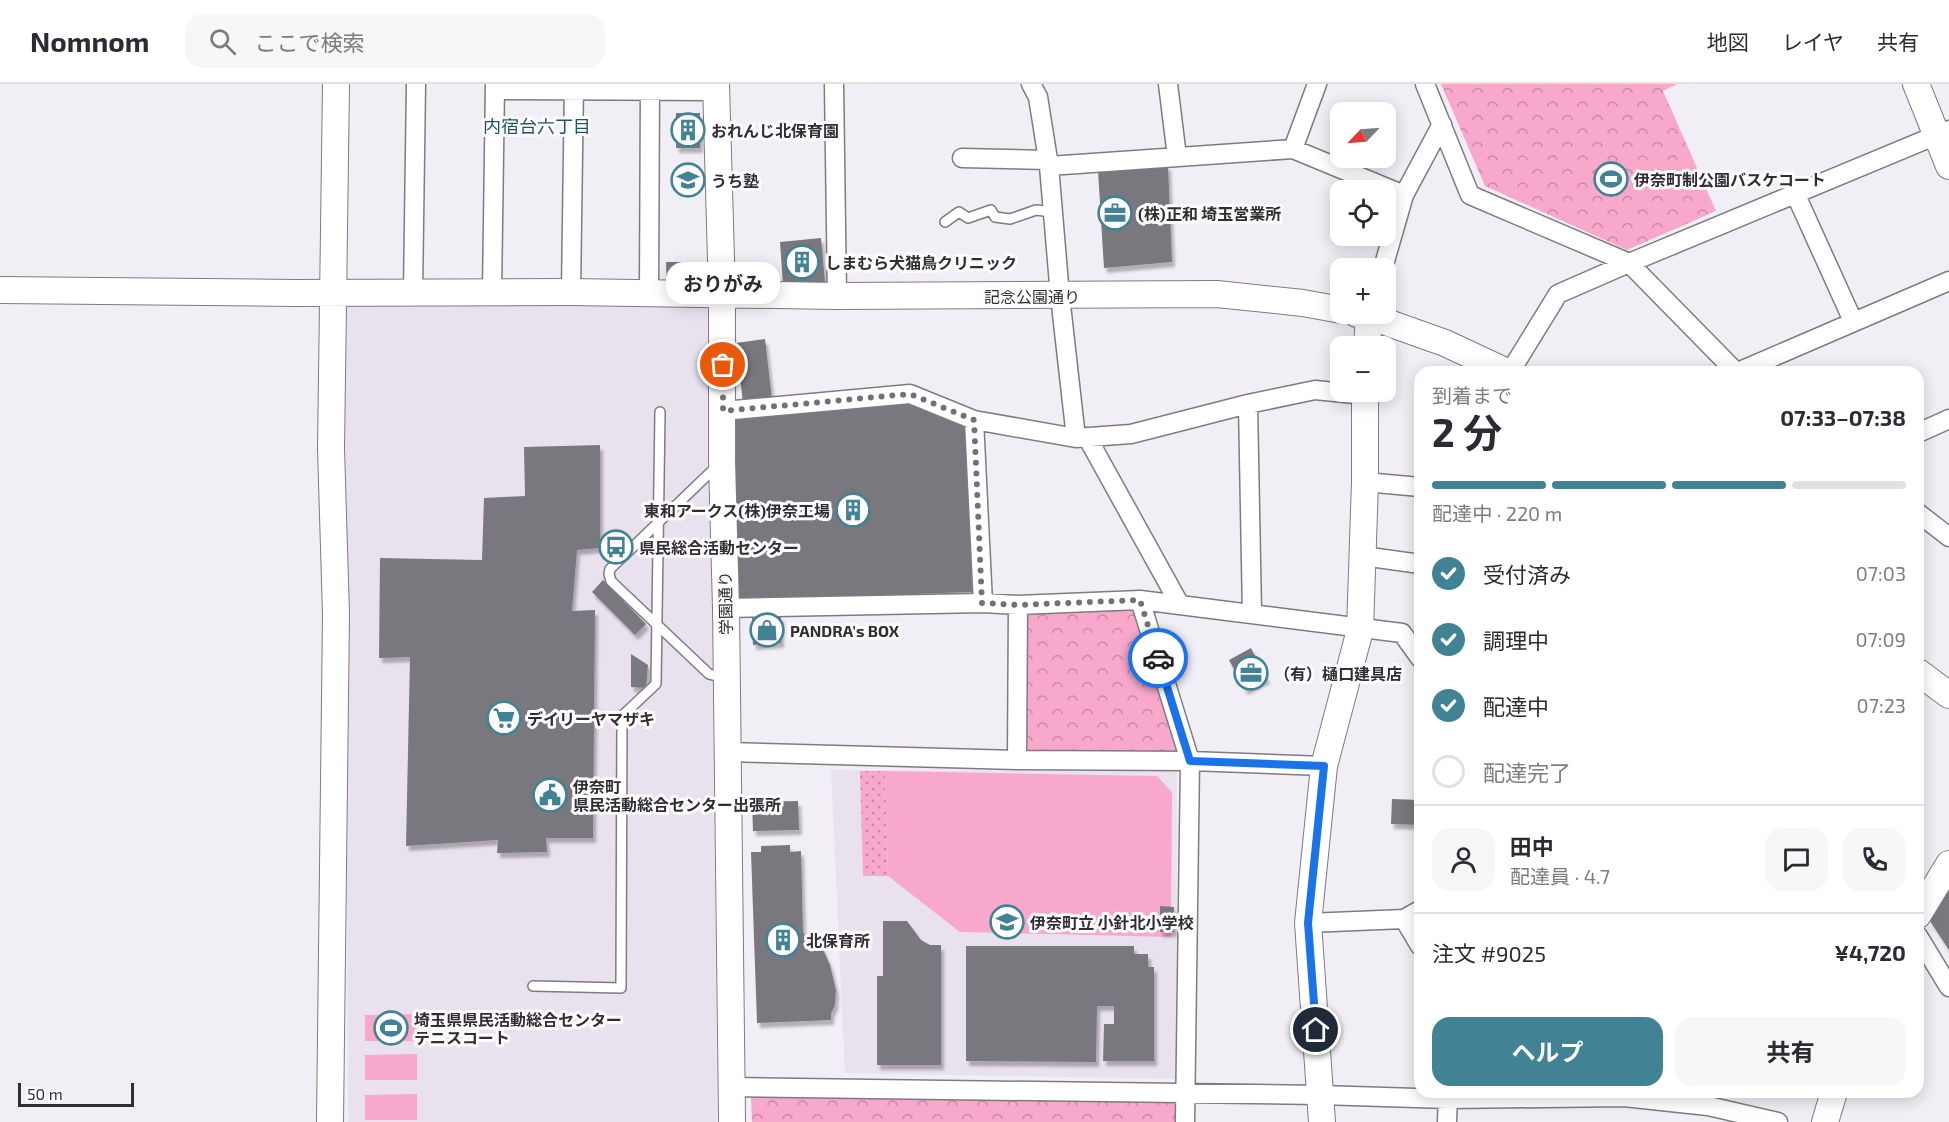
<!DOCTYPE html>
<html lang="ja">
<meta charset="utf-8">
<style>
body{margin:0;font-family:"Exo 2","Noto Sans JP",sans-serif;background:#f7f7f7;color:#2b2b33;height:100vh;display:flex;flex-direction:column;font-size:22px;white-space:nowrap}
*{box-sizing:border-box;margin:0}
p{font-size:20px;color:#7c7c81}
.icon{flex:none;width:33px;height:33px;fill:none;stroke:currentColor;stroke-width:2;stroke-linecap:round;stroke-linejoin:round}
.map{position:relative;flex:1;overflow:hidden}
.details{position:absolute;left:1414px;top:282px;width:510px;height:732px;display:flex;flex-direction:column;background:#fff;border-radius:18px;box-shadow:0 3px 15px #0003}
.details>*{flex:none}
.needle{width:39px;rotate:245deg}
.buttons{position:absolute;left:1330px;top:18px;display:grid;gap:12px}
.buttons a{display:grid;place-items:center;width:66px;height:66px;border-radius:12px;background:#fff;box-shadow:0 3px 15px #0003;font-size:30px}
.scale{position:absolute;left:18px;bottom:15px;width:116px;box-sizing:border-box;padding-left:6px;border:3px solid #302e31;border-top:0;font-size:16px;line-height:21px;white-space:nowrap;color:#302e31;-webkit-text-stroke:4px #fefcff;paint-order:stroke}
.pin{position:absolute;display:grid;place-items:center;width:51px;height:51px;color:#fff;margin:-26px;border:3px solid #fff;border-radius:50%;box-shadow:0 2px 6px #0007}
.courier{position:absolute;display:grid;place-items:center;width:60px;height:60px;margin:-30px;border:4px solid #1a73e8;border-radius:50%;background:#fff;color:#222;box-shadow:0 2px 8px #0007}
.bubble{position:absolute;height:42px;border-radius:18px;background:#fff;box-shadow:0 3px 15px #0003;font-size:20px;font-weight:700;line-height:42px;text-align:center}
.summary em{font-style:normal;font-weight:700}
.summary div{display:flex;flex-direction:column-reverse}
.summary{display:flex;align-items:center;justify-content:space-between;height:102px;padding:0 18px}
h1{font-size:39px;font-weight:700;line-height:45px}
.bar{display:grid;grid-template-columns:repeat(4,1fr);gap:9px 6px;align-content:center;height:72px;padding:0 18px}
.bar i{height:8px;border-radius:4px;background:#e1e1e2}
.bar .active{background:#418395}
.bar p{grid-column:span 4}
.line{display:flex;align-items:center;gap:15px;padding:0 18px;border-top:2px solid #e1e1e2}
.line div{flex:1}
.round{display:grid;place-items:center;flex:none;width:63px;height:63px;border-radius:18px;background:#f7f7f7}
ol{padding:0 18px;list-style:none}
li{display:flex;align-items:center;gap:18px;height:66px}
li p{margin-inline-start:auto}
li .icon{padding:6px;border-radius:50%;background:#418395;color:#fff;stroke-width:4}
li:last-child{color:#7c7c81}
li i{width:33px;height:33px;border:3px solid #e1e1e2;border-radius:50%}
.primary-button{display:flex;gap:12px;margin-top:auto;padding:12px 18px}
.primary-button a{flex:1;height:69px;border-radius:18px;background:#418395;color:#fff;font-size:24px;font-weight:700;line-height:69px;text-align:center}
.primary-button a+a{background:#f7f7f7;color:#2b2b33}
header{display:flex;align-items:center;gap:36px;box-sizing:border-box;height:84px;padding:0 30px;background:#fff;border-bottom:2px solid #e1e1e2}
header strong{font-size:28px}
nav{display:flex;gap:33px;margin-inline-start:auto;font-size:21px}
.search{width:420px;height:54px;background:#f7f7f7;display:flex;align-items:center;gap:15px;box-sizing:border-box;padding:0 21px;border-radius:18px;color:#7c7c81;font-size:22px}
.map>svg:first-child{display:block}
</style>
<header>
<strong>Nomnom</strong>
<div class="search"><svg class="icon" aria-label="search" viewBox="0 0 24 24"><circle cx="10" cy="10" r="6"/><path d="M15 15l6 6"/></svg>ここで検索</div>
<nav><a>地図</a><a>レイヤ</a><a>共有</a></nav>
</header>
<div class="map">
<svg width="1949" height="1038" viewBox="0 0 1949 1038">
<defs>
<pattern id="grass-dots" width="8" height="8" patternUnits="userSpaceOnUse" patternTransform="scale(1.5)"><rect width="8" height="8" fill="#f7a8cb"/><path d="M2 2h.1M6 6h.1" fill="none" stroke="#c889a5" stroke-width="1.8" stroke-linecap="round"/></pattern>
<pattern id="park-crowns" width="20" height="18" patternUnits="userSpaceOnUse" patternTransform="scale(1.5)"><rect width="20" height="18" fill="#f7a8cb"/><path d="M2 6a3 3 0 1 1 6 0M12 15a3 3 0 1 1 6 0" fill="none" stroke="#c889a5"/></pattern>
<filter id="shadow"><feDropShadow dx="3" dy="5" stdDeviation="1.5" flood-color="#0004"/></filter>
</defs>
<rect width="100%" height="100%" fill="#f2eef5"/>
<path fill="#eae1ef" d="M678,86H697V105L679,106Z
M344,220H714L713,614L717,1038H348Z
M831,686L1177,687L1176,995L845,989Z"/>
<path fill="url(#grass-dots)" d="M860,687H885L888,792H863Z"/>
<path fill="url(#park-crowns)" d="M1441,0H1677L1663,7L1716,127L1627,166L1485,102Z
M1140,516L1190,677L1017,676L1018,521Z
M751,1013L1177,1016L1176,1038H752Z"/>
<path fill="#f7a8cb" d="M885,687L1157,692L1172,708L1171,853L960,848L888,792Z
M417,930V957H365V931Z
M417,970V996H365V971Z
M417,1010V1036H365V1011Z"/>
<path fill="#79787f" filter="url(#shadow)" d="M676,29H700V64H676Z
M1168,81L1172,178L1104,184L1098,87Z
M821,154L825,198L783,201L780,158Z
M666,178H695V203H667Z
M765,255L772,316L743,319L736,259Z
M909,319L968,344L972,508L736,516L734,336Z
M600,361V464L577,466L572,527L595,526L593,754H546L547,768L497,769L498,756L406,762L410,573L379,574L380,474L482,476L484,414L525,412L524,363Z
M603,496L646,540L635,551L592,508Z
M781,532V559L753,561L752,534Z
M1251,564L1267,595L1245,606L1229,576Z
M631,570L648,581L646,604L631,603Z
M1392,715L1420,716V741L1391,740Z
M798,717L799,746L753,747L752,718Z
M790,761V768L801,767L803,849L822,863L830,881L836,906L835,921L831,930V936L757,939L751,768H761V762Z
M1949,805V866L1930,837Z
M1160,822L1174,823V848H1160Z
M883,837H907L921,856L930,861H941V981H877V892H883Z
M966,862H1134V870H1148V883H1154V977H1103L1104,940H1114V922H1097L1096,978L966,977Z"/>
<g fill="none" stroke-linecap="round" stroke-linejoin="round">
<defs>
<path id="lane" d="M945,138L959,128L968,134L991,126L995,133L1010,135L1036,126L1052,128
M718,381L610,485L609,490L611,497L709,590L724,594
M533,902L621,904L622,632L656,600L660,328"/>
<path id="street" d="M834,0L837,212
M1031,0L1038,13L1049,82L1060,212L1076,354
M1168,0L1177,73
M1425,0L1470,111L1629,179L1736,288
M495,6L716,7
M1293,65L1317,0
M962,74L1048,76
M1049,82L1293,65L1404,111
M1795,109L1853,237
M1383,184L1404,111L1442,40
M413,208L416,0
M492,208L495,0
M571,208L574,0
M649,209L650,0
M1510,288L1558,210L1629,179L1949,46
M1738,288L1949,197
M1248,320L1252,530
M723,327L910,310L974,336L1076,354L1131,350L1248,320L1315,306L1365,311
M974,336L983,519
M1918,349L1949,335
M1087,353L1180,521
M1365,398L1420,403
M1918,429L1949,453
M1363,472L1420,480
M1140,516L1190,677L1185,1038
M726,524L983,519L1018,521L1140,516L1402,549L1420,574
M727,668L1017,676L1190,677L1324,682
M1017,676L1018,521
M1404,835L1420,862
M1308,839L1404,835L1420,826
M1918,852L1949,903
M732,1003L1320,1011L1448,1015L1624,1013L1708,1022L1778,1038
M1447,1038L1448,1008"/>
<path id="secondary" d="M716,0L722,210V377L726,524L732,1038
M1916,0L1949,82
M0,206L295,209L571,208L837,212L1217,210L1303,219L1341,226
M1357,230L1369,232L1445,259L1507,288
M1367,262L1369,232
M1918,588L1949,611
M1918,831L1949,780
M330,1038L336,530L331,365L336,0
M1322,1038L1308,839L1324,682L1360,546L1365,398V308
M1825,1038L1834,1008"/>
</defs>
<use href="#lane" stroke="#7f7b81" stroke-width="12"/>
<use href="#street" stroke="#7f7b81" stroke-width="21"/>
<use href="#secondary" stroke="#7f7b81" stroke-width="28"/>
<use href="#lane" stroke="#fff" stroke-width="9"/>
<use href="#street" stroke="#fff" stroke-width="18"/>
<use href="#secondary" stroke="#fff" stroke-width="26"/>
</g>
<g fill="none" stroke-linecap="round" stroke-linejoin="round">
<path stroke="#747176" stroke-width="6" stroke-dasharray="0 10.8" d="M723,281V327L910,310L974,336L982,519L1017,521L1140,516L1158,574"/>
<path stroke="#1a73e8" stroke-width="8" d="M1158,574L1190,677L1324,682L1308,839L1316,946"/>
</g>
<defs>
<symbol id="building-ring" viewBox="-11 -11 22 22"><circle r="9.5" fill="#fefcff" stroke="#418395" stroke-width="1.5"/><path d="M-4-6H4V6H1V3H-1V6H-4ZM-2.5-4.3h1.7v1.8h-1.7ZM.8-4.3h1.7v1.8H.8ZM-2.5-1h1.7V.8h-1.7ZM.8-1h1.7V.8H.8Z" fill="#418395"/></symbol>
<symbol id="stadium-ring" viewBox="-11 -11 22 22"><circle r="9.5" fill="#fefcff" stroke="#418395" stroke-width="1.5"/><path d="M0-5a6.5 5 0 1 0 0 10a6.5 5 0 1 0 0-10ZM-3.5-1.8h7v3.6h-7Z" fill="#418395"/></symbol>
<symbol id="school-ring" viewBox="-11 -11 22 22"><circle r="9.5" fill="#fefcff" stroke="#418395" stroke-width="1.5"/><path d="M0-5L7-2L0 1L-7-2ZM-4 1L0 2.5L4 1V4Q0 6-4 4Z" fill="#418395"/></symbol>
<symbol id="office-ring" viewBox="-11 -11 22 22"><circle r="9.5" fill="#fefcff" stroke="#418395" stroke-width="1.5"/><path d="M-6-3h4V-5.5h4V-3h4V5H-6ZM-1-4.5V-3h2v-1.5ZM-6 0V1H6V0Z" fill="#418395"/></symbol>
<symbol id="bus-ring" viewBox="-11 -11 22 22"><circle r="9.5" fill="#fefcff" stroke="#418395" stroke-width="1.5"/><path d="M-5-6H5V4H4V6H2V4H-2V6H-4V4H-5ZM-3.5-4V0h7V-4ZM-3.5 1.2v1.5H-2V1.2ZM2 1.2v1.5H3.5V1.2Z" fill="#418395"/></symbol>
<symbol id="shop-ring" viewBox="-11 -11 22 22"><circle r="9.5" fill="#fefcff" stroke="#418395" stroke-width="1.5"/><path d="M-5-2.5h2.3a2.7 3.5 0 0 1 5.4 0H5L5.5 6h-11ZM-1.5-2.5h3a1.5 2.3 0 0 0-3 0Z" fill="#418395"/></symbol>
<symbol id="supermarket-ring" viewBox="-11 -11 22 22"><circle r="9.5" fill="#fefcff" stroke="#418395" stroke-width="1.5"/><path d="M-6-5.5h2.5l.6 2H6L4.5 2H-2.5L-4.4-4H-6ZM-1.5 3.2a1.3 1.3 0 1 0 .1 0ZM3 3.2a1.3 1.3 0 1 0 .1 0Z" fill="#418395"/></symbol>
<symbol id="civic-ring" viewBox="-11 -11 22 22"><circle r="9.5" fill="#fefcff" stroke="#418395" stroke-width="1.5"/><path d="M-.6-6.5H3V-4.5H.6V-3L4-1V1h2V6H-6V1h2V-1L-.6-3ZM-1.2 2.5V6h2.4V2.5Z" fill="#418395"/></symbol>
</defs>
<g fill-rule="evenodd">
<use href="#building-ring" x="669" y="27" width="38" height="38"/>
<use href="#stadium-ring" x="1592" y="76" width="38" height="38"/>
<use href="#school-ring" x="669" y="77" width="38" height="38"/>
<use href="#office-ring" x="1096" y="110" width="38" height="38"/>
<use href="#building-ring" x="783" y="159" width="38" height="38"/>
<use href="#building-ring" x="834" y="407" width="38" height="38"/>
<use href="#bus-ring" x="597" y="444" width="38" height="38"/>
<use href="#shop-ring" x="748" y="527" width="38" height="38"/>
<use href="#office-ring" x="1232" y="570" width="38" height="38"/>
<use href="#supermarket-ring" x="485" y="615" width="38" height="38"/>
<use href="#civic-ring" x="531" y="692" width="38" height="38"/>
<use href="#school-ring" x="988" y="819" width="38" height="38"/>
<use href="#building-ring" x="764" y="837" width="38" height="38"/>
<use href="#stadium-ring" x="372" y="925" width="38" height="38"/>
</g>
<g text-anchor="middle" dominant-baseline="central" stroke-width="6" stroke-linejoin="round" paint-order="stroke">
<g font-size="16" font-weight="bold" fill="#302e31" stroke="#fefcff" text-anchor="start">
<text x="711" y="46">おれんじ北保育園</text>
<text x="1634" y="95">伊奈町制公園バスケコート</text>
<text x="711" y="96">うち塾</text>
<text x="1138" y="129">(株)正和 埼玉営業所</text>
<text x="825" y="178">しまむら犬猫鳥クリニック</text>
<text x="830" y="426" text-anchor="end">東和アークス(株)伊奈工場</text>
<text x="639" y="463">県民総合活動センター</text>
<text x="790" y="546">PANDRA's BOX</text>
<text x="1274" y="589">（有）樋口建具店</text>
<text x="527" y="634">デイリーヤマザキ</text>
<text x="573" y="702">伊奈町<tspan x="573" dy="18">県民活動総合センター出張所</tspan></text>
<text x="1030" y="838">伊奈町立 小針北小学校</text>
<text x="806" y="856">北保育所</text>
<text x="414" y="935">埼玉県県民活動総合センター<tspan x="414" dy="18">テニスコート</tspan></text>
</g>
<g font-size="16" fill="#302e31" stroke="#fefcff">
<text x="1032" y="212">記念公園通り</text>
<text transform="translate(725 519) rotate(-91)">学園通り</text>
</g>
<g font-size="18" fill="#1f5563" stroke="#fefcff">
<text x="537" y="42">内宿台六丁目</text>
</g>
</g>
</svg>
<div class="buttons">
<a><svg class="needle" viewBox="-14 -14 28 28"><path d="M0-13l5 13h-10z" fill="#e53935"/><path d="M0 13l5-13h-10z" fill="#7c7c81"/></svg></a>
<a><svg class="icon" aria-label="locate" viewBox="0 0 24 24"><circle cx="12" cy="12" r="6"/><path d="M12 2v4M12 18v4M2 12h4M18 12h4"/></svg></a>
<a>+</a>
<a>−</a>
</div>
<div class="scale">50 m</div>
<div class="pin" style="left:723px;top:281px;background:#ea580c"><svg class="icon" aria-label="bag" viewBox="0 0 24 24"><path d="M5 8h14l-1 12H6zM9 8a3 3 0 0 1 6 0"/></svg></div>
<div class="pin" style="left:1316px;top:946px;background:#1f2937"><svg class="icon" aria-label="home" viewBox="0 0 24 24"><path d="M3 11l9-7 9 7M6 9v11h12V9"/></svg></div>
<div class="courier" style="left:1158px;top:574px"><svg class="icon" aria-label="car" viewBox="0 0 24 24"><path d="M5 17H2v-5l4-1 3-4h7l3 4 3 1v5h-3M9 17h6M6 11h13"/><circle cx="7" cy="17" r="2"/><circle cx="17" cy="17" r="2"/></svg></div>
<div class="bubble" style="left:666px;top:178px;width:114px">おりがみ</div>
<section class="details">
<div class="summary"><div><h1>2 分</h1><p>到着まで</p></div><em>07:33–07:38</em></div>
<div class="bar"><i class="active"></i><i class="active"></i><i class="active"></i><i></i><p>配達中 · 220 m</p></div>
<ol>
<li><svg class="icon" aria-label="check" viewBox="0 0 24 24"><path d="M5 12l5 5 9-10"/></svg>受付済み<p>07:03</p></li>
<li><svg class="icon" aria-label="check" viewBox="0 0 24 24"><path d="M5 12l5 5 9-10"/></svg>調理中<p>07:09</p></li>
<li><svg class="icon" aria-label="check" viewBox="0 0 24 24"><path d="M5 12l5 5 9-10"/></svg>配達中<p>07:23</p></li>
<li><i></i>配達完了</li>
</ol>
<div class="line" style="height:108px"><a class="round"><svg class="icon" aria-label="person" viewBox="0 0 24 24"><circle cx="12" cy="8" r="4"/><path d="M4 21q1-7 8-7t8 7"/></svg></a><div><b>田中</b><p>配達員 · 4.7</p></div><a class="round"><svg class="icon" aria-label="chat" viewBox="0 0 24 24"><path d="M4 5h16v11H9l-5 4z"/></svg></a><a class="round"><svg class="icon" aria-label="phone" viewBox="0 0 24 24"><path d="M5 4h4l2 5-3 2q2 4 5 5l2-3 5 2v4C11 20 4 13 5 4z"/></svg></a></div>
<div class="line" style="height:78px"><div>注文 #9025</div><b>¥4,720</b></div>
<div class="primary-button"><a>ヘルプ</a><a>共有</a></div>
</section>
</div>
